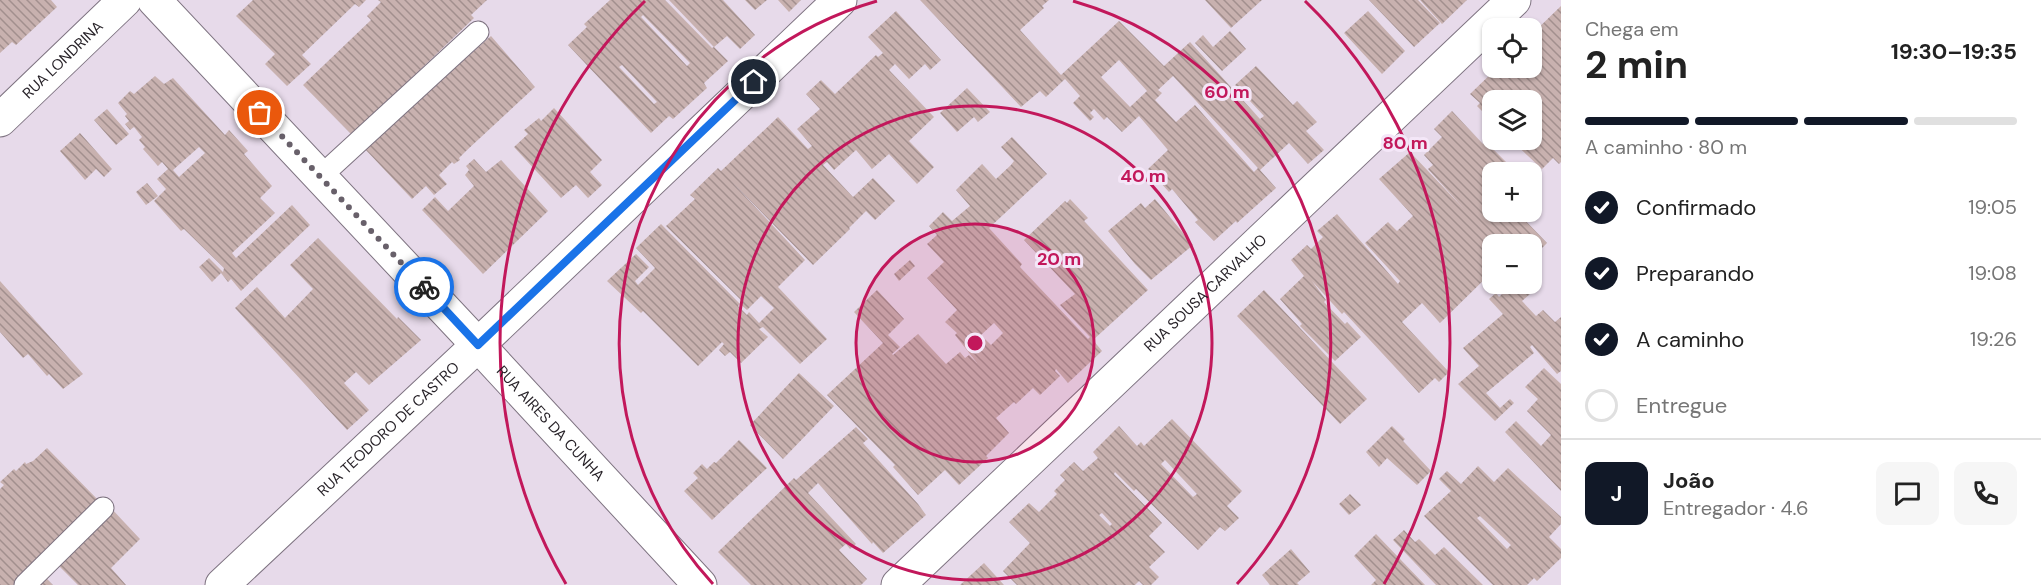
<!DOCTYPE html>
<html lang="pt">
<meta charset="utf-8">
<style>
body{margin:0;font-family:"DM Sans",sans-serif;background:#f6f6f6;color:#222;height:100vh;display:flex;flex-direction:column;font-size:22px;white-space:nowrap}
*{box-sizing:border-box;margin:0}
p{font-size:20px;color:#767676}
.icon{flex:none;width:33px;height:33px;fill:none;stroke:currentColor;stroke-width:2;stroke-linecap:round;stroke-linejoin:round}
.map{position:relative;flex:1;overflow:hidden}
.sheet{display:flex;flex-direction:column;background:#fff;width:480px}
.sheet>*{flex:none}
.tools{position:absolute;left:1482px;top:18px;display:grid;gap:12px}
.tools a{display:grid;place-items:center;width:60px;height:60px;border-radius:12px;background:#fff;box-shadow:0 2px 4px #0004;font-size:30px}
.pin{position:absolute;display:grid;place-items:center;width:51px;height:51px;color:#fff;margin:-26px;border:3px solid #fff;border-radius:50%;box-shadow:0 2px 6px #0007}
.courier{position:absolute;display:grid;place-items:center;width:60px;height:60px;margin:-30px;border:4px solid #1a73e8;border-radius:50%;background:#fff;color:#222;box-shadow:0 2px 8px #0007}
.overview em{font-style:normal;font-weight:700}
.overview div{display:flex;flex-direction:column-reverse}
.overview{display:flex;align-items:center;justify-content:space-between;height:102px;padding:0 24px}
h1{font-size:39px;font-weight:700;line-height:45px}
.bar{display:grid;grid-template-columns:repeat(4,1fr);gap:9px 6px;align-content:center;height:72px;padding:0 24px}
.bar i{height:8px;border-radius:4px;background:#e0e0e0}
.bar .current{background:#111827}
.bar p{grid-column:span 4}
.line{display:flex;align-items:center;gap:15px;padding:0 24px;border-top:2px solid #e0e0e0}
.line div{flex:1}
.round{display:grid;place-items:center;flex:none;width:63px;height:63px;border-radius:12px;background:#f6f6f6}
ol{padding:0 24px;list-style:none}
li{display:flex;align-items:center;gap:18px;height:66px}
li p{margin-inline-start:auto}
li .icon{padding:6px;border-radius:50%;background:#111827;color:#fff;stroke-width:4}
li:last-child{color:#767676}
li i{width:33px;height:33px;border:3px solid #e0e0e0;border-radius:50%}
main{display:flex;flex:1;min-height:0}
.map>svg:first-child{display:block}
</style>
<main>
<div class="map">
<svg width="1561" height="585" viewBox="0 0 1561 585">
<defs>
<pattern id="building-back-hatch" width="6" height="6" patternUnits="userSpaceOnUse" patternTransform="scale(1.5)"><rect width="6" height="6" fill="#c8b1af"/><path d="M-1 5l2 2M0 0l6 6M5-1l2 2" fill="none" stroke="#a28f8e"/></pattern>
</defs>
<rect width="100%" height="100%" fill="#e7daea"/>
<path fill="url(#building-back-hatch)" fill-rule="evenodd" d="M0,0H51L57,7L16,45L12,42L0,53Z
M253,0H366L359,7L355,4L302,55L311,64L287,86L265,64L275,54L236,16Z
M378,0H487L471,15L474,18L352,135L303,85L371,20L367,16L381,2Z
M610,0H665L712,48L714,47L728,61L704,83L707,88L673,119L669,116L651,133L568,45L587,27L584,24ZM643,15L690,63L687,66L641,17ZM622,65L657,102L654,104L619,67Z
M669,0H723L755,35L740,49L727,36L714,47Z
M745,0H767L755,10Z
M778,0H801L789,12Z
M920,0H1049L1042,6L1044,8L1020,30L1061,75L1119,21L1164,66L1190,42L1260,119L1264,116L1235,85L1256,66L1293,105L1297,101L1317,122L1306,131L1324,150L1308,164L1289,143L1260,170L1276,188L1237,223L1236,221L1214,241L1195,222L1198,220L1172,189L1169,192L1148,169L1168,150L1139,116L1122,132L1107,117L1104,120L1094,109L1090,113L1094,117L1090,121L1073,103L1080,96L1065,79L1046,97L1040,91L1021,107ZM1119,60L1147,91L1130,107L1101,77ZM1173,76L1258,168L1254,172L1195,105L1176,122L1155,100L1162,93L1158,90Z
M1205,0H1262L1231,28Z
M1369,0H1418L1440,23L1414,47Z
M1420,0H1467L1442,24Z
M1561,6V162L1559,164L1553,158L1542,169L1511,140H1532V100H1492V121L1477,106L1480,103L1470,94L1497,68H1532V34Z
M896,11L941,60L930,70L925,64L909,79L895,64L889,70L934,117L909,141L934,167L917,184L889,154L872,169L856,150L834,170L827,162L823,165L853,197L873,178L895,201L875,220L866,211L849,228L850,229L813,265L731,181L805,260L778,287L827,339L800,364L763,327L759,329L768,337L741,363L730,352L725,356L719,350L724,344L722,342L698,366L643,311L641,313L607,281L636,254L649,267L635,281L638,285L655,268L636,248L661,224L740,304L738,306L747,315L749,312L759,323L774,308L761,296L747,310L740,304L743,302L666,226L695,199L690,195L718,168L721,171L778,117L808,149L812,146L797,129L820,109L806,94L821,80L835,94L876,55L878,57L883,53L868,37Z
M1368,11L1405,51L1382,74L1344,33Z
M1230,31L1246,49L1222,71L1195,43L1203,35L1213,47Z
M491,36L535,87L466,151L459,158L460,160L454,164L452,162L439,175L447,184L434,195L426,186L412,199L364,148Z
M155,76L164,84L173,78L225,135L229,130L248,151L244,154L272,186L260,198L275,213L232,253L236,258L292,205L310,225L241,291L231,279L228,282L221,273L212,282L199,267L209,258L223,272L224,268L184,229L181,231L154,201L166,189L157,179L168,169L162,162L158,166L143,149L145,147L139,140L142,137L134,127L130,130L125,124L129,121L125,116L127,114L118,103L130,91L134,94ZM199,147L205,153L179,177L173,170Z
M967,88L990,112L978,122L974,117L957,132L940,113Z
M554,108L602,160L590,172L602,185L588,198L576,185L561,198L514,147L528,134L524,130L539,118L541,121Z
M107,109L129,134L116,145L94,120Z
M1452,111L1483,144L1486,142L1516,172H1492V212H1517L1547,243L1532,258V244H1492V272L1440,323L1422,303L1402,322L1449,372L1439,382L1435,378L1419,393L1344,312L1342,314L1312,281L1326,300L1324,302L1345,324L1347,322L1361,337L1335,361L1300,326L1302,324L1280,299L1304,276L1291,260L1307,245L1311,249L1323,237L1317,231L1337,214L1398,284L1400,281L1365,243L1388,222L1397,231L1413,216L1379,179L1410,152L1465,210L1428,169L1433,165L1424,155L1442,137L1434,129Z
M80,133L112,169L104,177L96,169L85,180L60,151Z
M1012,137L1047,174L989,228L1022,264L1020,267L1088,339L1090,337L1060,305L1075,294L1024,240L1065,201L1067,203L1070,199L1088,218L1084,221L1148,290L1093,340L1102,351L1068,383L1056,369L1055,371L1060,376L1040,395L1033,388L1016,404L1014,402L996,418L1009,433L986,456L988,458L959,485L945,470L918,495L893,467L895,465L827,395L883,343L854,312L877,290L904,319L888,335L900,347L892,354L893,355L918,334L946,364L960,352L965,358L969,355L977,363L955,335L957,333L945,322L957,310L927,278L944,262L927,244L937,235L929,226L943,212L952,221L970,206L956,190L982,164L996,179L1011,165L1014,161L1001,147ZM994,323L1003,333L991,345L981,335Z
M474,159L486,172L501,160L548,211L483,274L422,210L435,197L448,211L474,186L465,175L469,170L466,166Z
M147,183L158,196L146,205L136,192Z
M1155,199L1193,245L1151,280L1135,264L1108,231L1141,203L1145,208Z
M318,238L397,319L398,317L421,340L369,385L356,372L344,383L369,410L347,430L235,308L257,287L285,318L313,289L290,265Z
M910,260L915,266L899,281L894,274Z
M1532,280L1538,287L1522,301L1536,316L1543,310L1555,322L1561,317V371L1557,374L1532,345L1530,347L1534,353L1486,393L1500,408L1510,399L1514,403L1495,421L1458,384L1479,366L1463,348L1503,314L1489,299L1496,293L1499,297L1509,287L1505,284H1532Z
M0,281L83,374L63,389L49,374L47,376L28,354L23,358L0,332Z
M1264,290L1367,399L1340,424L1237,316Z
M1544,368L1561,384V491L1505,432L1516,421L1541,446L1551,435L1527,411L1538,399L1525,387Z
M799,373L834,406L783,459L750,425Z
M1172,419L1242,491L1227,506L1239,518L1225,531L1220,527L1198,550L1136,489L1134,491L1115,472L1114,474L1162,523L1149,536L1165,552L1149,567L1159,577L1151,585H1143L1139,581L1135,585H1017L1003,571L1030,543L1009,522L1029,503L1039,512L1057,494L1054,491L1065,480L1060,475L1074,462L1083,471L1098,458L1093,452L1119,426L1137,446L1141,442L1144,446ZM1165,460L1197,494L1193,497L1161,464ZM1102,513L1112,524L1110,526L1099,515Z
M1392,426L1405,439L1403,441L1431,471L1417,485L1387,458L1379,467L1366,452Z
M856,427L868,439L863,443L918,504L926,515L883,553L873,542L872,544L818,483L808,493L856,544L850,549L846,544L839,550L867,579L861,585H751L718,552L794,478L796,480Z
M739,440L767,468L712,520L684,491L698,478L693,473L702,464L707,469L714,462L716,463Z
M47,448L101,503L18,585H0V489L4,485L0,482L14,469L16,471L25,462L26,464L33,461Z
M1478,466L1494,482L1508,468L1561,517V524L1549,537L1561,549V558L1537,581L1534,578L1527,585H1493L1424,516L1451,491L1439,479L1447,471L1461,484ZM1480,516L1511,545L1507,549L1477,518Z
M1350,494L1361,505L1349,515L1339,504Z
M109,506L140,539L111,568L126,585H78L59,566Z
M1404,530L1415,542L1419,539L1435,555L1444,547L1483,585H1436L1393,540Z
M1376,534L1425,585H1371L1376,580L1354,556Z
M1291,549L1310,572L1297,583L1299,585H1270L1262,575Z
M984,563L1004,585H960Z
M46,578L53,585H39Z"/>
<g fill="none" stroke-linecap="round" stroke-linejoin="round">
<defs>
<path id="lane" d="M320,177L478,32
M25,585L103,508"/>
<g id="street">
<path id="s1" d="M154,0L478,345L700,585"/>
<path id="s2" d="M0,120L125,0"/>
<path id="s3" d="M222,585L478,345L840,0"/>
<path id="s4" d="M898,585L1514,0"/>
</g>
</defs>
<use href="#lane" stroke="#7e7381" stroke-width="23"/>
<use href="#street" stroke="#7e7381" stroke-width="35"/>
<use href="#lane" stroke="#fff" stroke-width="21"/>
<use href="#street" stroke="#fff" stroke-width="33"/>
</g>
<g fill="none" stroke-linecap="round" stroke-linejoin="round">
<path stroke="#68606a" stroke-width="6" stroke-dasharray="0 10.8" d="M260,113L424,287"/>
<path stroke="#1a73e8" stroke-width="8" d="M424,287L478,345L754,82"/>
</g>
<circle cx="975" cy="343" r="119" fill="#c2185b" fill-opacity=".12"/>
<g fill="none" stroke="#c2185b" stroke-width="3">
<circle cx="975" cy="343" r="119"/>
<circle cx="975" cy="343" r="237"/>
<path d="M713 584A356 356 0 0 1 877 1M1073 1A356 356 0 0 1 1237 584"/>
<path d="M566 584A475 475 0 0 1 645 1M1305 1A475 475 0 0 1 1384 584"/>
</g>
<g text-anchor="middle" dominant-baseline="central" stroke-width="6" stroke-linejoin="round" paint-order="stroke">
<g font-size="15" fill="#241f25" stroke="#f4e7f8">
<text stroke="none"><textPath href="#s2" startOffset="87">RUA LONDRINA</textPath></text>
<text stroke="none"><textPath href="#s4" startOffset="424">RUA SOUSA CARVALHO</textPath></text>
<text stroke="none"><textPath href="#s1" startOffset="580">RUA AIRES DA CUNHA</textPath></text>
<text stroke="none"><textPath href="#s3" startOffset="228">RUA TEODORO DE CASTRO</textPath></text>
</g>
</g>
<circle cx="975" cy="343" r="9" fill="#c2185b" stroke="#f4e7f8" stroke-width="3"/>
<g font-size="18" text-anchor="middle" font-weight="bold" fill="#c2185b" stroke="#f4e7f8" stroke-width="6" stroke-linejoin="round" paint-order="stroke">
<text x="1227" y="98">60 m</text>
<text x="1405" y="149">80 m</text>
<text x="1143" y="182">40 m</text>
<text x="1059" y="265">20 m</text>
</g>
</svg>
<div class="tools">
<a><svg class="icon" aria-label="locate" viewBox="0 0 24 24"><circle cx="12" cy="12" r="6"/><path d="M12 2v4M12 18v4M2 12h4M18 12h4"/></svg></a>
<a><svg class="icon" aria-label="layers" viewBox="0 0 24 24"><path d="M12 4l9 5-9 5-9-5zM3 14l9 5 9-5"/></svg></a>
<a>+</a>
<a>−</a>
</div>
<div class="pin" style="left:260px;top:113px;background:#ea580c"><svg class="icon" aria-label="bag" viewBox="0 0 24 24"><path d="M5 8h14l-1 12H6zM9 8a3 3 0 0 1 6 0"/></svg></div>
<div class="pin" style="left:754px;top:82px;background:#1f2937"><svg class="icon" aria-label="home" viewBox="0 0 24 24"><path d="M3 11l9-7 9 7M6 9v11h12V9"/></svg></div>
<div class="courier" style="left:424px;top:287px"><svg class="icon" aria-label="bike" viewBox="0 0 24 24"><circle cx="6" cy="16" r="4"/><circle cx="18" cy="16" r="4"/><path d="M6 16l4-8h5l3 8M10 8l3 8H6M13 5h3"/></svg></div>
</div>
<section class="sheet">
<div class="overview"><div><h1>2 min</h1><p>Chega em</p></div><em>19:30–19:35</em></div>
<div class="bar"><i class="current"></i><i class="current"></i><i class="current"></i><i></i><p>A caminho · 80 m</p></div>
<ol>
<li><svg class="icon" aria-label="check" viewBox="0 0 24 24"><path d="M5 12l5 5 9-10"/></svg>Confirmado<p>19:05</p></li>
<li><svg class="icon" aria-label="check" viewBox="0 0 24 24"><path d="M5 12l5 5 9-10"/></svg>Preparando<p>19:08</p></li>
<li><svg class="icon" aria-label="check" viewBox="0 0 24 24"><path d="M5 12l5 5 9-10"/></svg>A caminho<p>19:26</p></li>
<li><i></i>Entregue</li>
</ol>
<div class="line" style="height:108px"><b class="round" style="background:#111827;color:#fff">J</b><div><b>João</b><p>Entregador · 4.6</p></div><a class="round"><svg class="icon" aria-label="chat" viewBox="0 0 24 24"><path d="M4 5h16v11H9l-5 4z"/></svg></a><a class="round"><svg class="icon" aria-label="phone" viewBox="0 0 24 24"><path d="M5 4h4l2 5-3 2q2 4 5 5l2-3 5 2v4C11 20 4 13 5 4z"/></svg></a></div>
</section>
</main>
